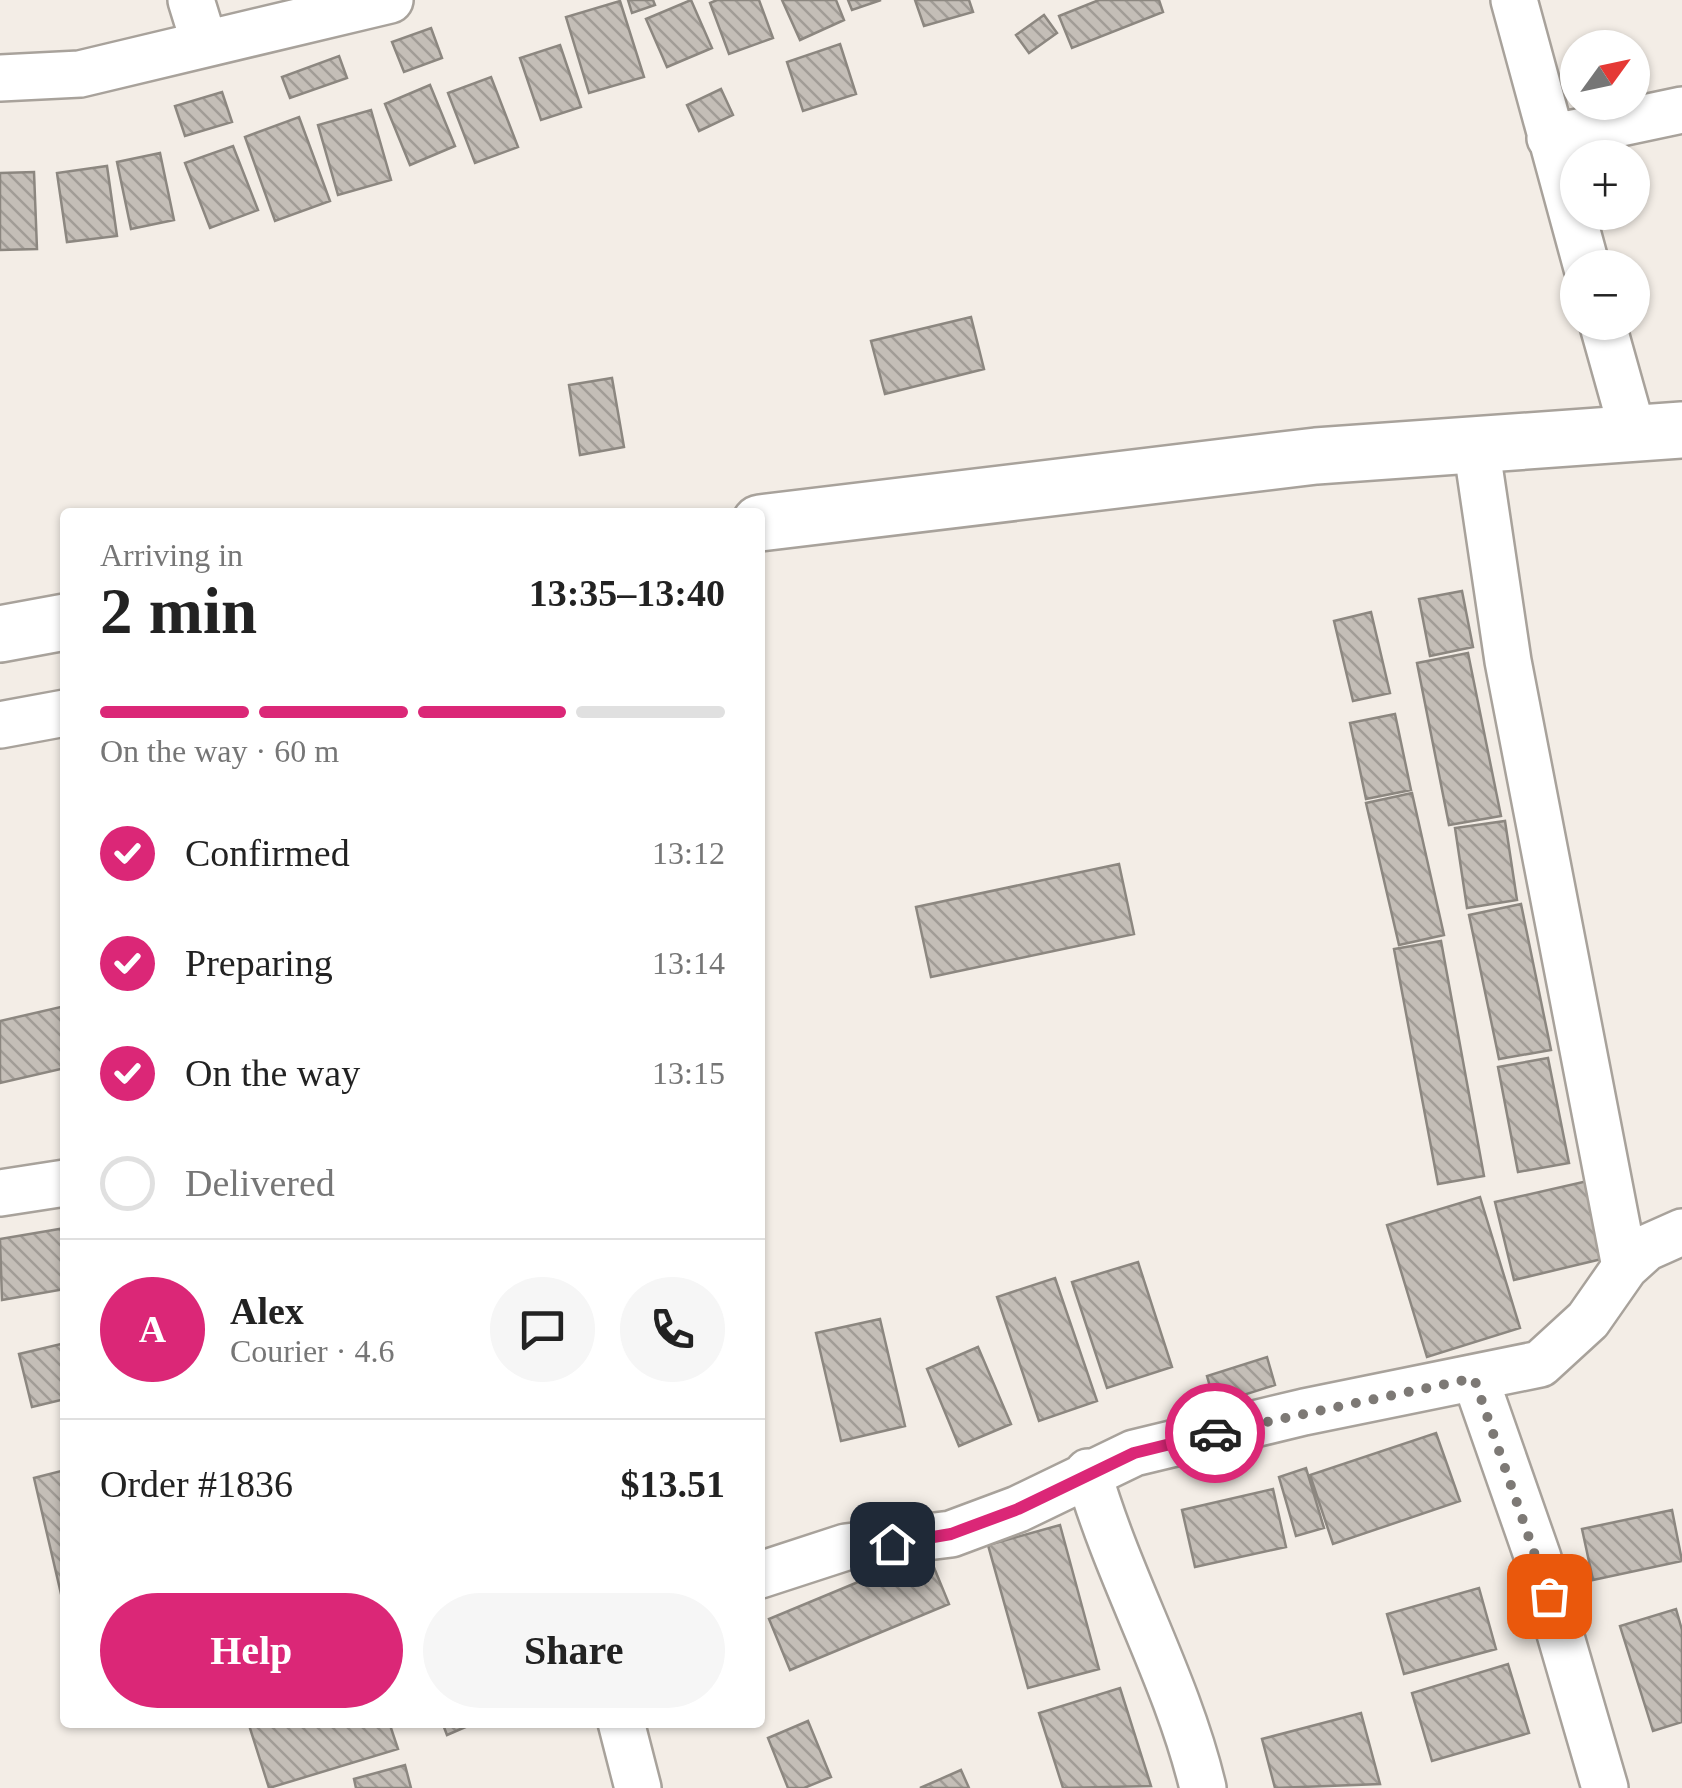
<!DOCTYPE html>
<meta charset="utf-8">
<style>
body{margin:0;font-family:Georgia,serif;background:#f6f6f6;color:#222;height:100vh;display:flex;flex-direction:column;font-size:38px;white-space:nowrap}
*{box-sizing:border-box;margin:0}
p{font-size:32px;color:#767676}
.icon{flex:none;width:55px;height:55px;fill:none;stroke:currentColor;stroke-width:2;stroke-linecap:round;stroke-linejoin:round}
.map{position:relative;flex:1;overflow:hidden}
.drawer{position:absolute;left:60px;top:508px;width:705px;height:1220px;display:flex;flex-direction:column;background:#fff;border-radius:10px;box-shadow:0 2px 8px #0004}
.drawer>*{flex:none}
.needle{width:65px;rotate:57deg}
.fabs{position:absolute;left:1560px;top:30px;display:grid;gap:20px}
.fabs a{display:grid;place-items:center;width:90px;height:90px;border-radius:50%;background:#fff;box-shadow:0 2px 8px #0004;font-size:50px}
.pin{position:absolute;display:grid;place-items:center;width:85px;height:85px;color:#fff;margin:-42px;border-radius:20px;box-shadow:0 5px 15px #0006}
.courier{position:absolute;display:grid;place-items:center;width:100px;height:100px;margin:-50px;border:8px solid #db2777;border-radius:50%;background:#fff;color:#222;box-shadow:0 2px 12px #0007}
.overview em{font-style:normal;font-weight:600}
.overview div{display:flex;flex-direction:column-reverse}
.overview{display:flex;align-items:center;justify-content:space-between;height:170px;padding:0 40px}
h1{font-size:65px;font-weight:600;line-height:75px}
.bar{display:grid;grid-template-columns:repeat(4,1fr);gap:15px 10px;align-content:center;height:120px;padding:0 40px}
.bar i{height:12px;border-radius:8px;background:#e0e0e0}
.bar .current{background:#db2777}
.bar p{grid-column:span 4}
.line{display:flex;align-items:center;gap:25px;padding:0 40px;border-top:2px solid #e0e0e0}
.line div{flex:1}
.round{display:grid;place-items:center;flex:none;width:105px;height:105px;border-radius:52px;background:#f6f6f6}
ol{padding:0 40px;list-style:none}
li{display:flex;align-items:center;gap:30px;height:110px}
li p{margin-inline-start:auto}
li .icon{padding:10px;border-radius:50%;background:#db2777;color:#fff;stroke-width:4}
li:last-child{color:#767676}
li i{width:55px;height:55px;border:5px solid #e0e0e0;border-radius:50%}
.cta{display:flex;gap:20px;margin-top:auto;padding:20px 40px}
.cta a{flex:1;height:115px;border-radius:60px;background:#db2777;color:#fff;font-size:40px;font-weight:600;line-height:115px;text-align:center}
.cta a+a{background:#f6f6f6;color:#222}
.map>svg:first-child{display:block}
</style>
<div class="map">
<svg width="1682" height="1788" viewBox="0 0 1682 1788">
<defs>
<pattern id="building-back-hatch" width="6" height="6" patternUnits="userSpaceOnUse" patternTransform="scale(2.5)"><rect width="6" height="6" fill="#c4beb7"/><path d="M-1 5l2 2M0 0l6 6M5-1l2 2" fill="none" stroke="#a19c96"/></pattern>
</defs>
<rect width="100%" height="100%" fill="#f3ede6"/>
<path fill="url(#building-back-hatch)" stroke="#8c8780" stroke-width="2.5" d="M628,0H653L655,5L632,13Z
M691,0L712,48L667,67L646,19Z
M717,0H759L773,38L729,54L710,3Z
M782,0H836L844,20L800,40Z
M848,0H881L852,10Z
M915,0H969L973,12L924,26Z
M1099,0H1159L1163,12L1072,48L1059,16Z
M620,1L644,77L589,93L566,17Z
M1044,15L1057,33L1029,53L1016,35Z
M431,28L442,58L404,72L392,42Z
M840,44L856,94L803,111L787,62Z
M560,45L581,107L541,120L520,58Z
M339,56L347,78L290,98L282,77Z
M491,77L518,147L475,163L448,93Z
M430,85L455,146L410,165L385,104Z
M721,89L733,115L699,131L687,105Z
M222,92L232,122L185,136L175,106Z
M371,110L391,180L338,195L318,125Z
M299,117L330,201L275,221L245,137Z
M233,146L258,210L210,228L185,163Z
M160,153L174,220L131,229L117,162Z
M107,166L117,236L67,242L57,173Z
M34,172L37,249L0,250V173Z
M971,317L984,369L885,394L871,341Z
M612,378L624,447L580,455L569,385Z
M1462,591L1473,647L1430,656L1419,599Z
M1371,612L1390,693L1353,701L1334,621Z
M1468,653L1501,816L1449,825L1417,663Z
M1395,714L1411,790L1366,799L1350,723Z
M1412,793L1444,935L1399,945L1366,803Z
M1505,821L1517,900L1467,908L1455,828Z
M1119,864L1134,934L931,977L916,907Z
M1521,904L1551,1050L1499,1059L1469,915Z
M1441,941L1484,1176L1438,1184L1394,949Z
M65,1006V1068L0,1083V1021Z
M1548,1058L1569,1163L1518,1172L1498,1067Z
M1592,1180L1610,1257L1514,1280L1495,1202Z
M1480,1197L1520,1328L1427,1357L1387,1225Z
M65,1228V1289L2,1300L0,1239Z
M1138,1262L1172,1367L1107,1388L1072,1282Z
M1055,1278L1097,1401L1039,1421L997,1297Z
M880,1319L905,1426L841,1441L816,1333Z
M65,1343V1399L32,1407L19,1354Z
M978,1347L1011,1424L959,1446L927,1369Z
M1267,1357L1275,1385L1215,1404L1207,1376Z
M1436,1433L1460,1501L1333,1544L1310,1475Z
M1306,1468L1324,1528L1296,1536L1279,1477Z
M65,1470V1611L34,1478Z
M1273,1489L1286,1547L1195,1567L1182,1510Z
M1672,1510L1682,1561L1593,1580L1582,1529Z
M1060,1525L1099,1669L1028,1688L988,1545Z
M928,1553L949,1604L790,1670L769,1619Z
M1479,1588L1496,1649L1404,1674L1387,1614Z
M1676,1609L1682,1630V1722L1653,1731L1620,1626Z
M1508,1664L1529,1733L1432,1761L1412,1693Z
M1120,1688L1151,1786L1063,1788L1039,1713Z
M1361,1713L1380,1784L1275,1788L1262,1739Z
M808,1721L831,1777L804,1788H788L768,1738Z
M248,1722H389L398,1749L269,1788Z
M442,1722H477L447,1735Z
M405,1765L411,1788H356L354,1779Z
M961,1770L969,1788H920Z"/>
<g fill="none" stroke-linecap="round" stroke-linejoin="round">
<defs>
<path id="street" d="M191,0L204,42
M1514,0L1587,268
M0,78L80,74L390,0
M1550,138L1682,110
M1602,322L1634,436
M1476,445L1508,661L1625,1267
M0,725L65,713
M0,1193L65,1183
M1475,1378L1538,1558L1605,1788
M1088,1472C1119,1580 1177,1679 1203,1788
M760,1575L846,1547L951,1534L1018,1509L1134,1453L1304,1412L1540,1364L1588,1320L1625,1267L1646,1248L1682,1232
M621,1722L638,1788"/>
<path id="secondary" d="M760,523L1316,456L1682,430
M0,634L65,622"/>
</defs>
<use href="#street" stroke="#a8a29b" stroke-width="50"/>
<use href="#secondary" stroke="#a8a29b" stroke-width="60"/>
<use href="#street" stroke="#fff" stroke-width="45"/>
<use href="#secondary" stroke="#fff" stroke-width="55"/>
</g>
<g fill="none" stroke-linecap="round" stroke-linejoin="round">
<path stroke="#7d7975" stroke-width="10" stroke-dasharray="0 18" d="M1215,1433L1474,1378L1549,1596"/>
<path stroke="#db2777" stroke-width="12" d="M892,1544L951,1534L1018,1509L1134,1453L1215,1433"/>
</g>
</svg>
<div class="fabs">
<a><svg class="needle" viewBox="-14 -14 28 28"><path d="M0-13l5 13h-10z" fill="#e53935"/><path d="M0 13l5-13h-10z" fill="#767676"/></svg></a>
<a>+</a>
<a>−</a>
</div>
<div class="pin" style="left:1549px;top:1596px;background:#ea580c"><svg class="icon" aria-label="bag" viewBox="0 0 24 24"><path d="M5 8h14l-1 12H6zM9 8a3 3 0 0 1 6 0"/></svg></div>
<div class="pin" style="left:892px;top:1544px;background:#1f2937"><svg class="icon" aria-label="home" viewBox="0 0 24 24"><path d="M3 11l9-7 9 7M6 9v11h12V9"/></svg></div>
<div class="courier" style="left:1215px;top:1433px"><svg class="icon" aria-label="car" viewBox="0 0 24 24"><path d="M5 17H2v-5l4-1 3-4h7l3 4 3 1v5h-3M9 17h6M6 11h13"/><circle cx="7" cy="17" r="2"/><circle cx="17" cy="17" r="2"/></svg></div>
<section class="drawer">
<div class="overview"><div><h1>2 min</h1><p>Arriving in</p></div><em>13:35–13:40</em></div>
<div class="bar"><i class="current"></i><i class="current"></i><i class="current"></i><i></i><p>On the way · 60 m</p></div>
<ol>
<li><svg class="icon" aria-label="check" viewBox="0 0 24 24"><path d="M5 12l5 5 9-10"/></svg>Confirmed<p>13:12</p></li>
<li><svg class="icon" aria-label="check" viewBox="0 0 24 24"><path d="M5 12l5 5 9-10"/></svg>Preparing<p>13:14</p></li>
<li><svg class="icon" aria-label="check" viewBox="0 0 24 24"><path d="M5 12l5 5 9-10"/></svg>On the way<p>13:15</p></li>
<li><i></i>Delivered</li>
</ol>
<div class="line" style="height:180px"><b class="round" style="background:#db2777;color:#fff">A</b><div><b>Alex</b><p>Courier · 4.6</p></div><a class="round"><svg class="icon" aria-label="chat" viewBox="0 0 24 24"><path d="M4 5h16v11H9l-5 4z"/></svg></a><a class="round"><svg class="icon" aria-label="phone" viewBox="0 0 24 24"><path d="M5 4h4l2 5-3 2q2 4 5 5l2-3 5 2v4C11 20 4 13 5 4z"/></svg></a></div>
<div class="line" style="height:130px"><div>Order #1836</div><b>$13.51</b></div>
<div class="cta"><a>Help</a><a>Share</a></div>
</section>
</div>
